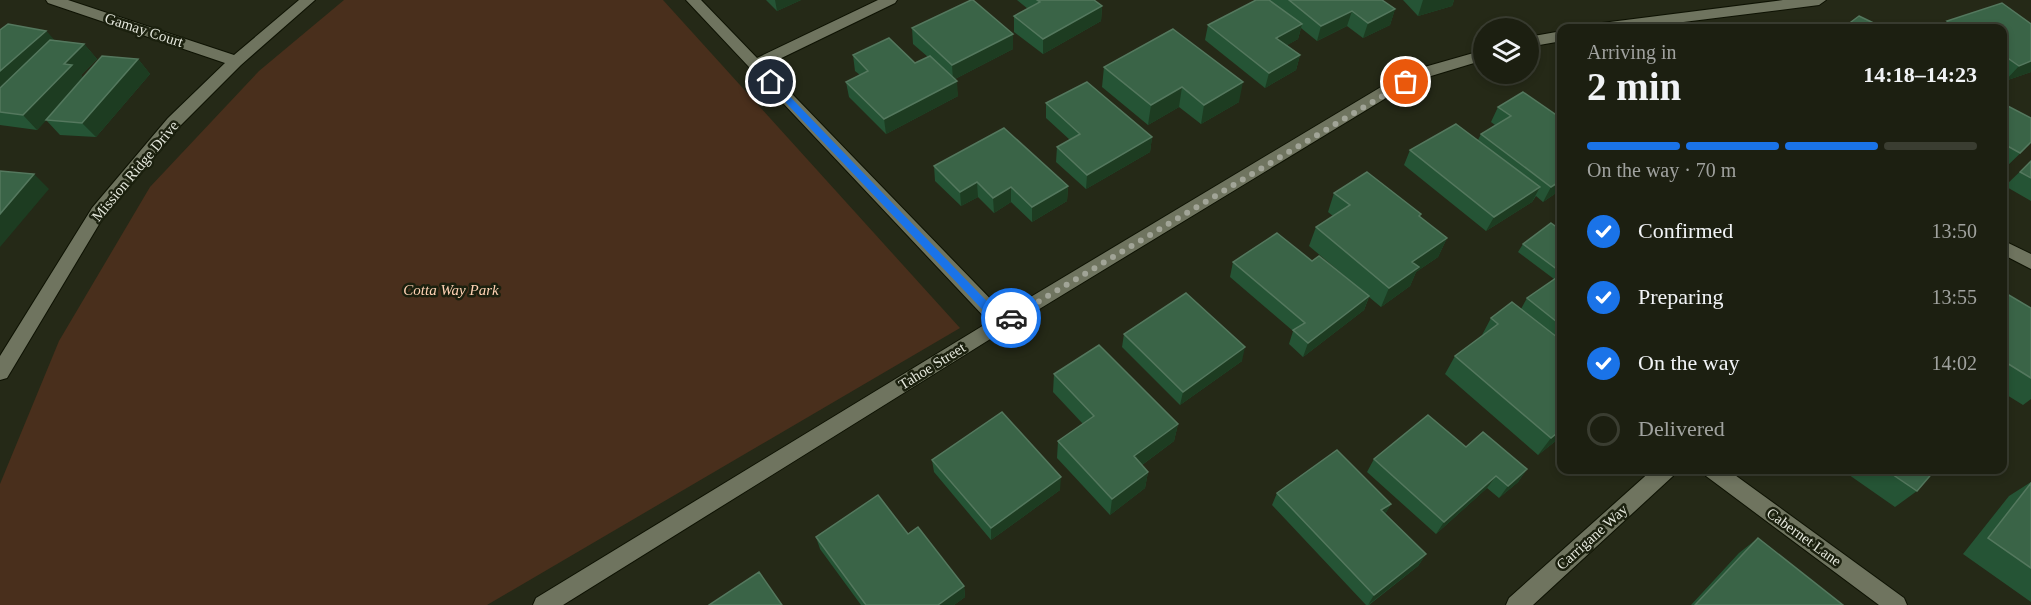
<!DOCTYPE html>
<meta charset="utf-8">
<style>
body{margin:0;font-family:"Times New Roman",serif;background:#292c1f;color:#f1f3f6;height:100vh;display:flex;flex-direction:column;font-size:22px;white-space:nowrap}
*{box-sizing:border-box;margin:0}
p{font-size:20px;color:#a0a29f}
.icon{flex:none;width:33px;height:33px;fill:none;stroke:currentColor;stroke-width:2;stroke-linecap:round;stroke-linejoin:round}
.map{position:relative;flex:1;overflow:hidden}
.side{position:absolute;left:1557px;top:24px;width:450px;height:450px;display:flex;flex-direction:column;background:#1c1f11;border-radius:12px;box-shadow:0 3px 9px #0003,0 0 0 2px #3a3d31}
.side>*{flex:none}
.buttons{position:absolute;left:1473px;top:18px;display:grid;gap:12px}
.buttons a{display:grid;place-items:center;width:66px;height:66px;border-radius:50%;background:#1c1f11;box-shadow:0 3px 9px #0003,0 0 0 2px #3a3d31;font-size:30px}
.pin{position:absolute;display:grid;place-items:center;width:51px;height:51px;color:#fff;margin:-26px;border:3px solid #fff;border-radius:50%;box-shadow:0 2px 6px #0007}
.courier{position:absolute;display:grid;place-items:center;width:60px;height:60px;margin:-30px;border:4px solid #1a73e8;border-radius:50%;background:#fff;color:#222;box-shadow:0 2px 8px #0007}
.overview em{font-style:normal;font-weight:600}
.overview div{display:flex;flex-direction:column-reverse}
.overview{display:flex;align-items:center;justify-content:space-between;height:102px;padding:0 30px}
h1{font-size:39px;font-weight:600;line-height:45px}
.bar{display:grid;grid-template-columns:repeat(4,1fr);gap:9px 6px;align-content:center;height:72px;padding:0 30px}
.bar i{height:8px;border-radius:4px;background:#3a3d31}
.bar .selected{background:#1a73e8}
.bar p{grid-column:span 4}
ol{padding:0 30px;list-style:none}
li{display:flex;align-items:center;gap:18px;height:66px}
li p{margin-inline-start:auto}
li .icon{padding:6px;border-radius:50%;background:#1a73e8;color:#fff;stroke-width:4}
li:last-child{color:#a0a29f}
li i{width:33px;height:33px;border:3px solid #3a3d31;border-radius:50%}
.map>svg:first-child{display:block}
</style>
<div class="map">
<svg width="2031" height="605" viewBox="0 0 2031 605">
<rect width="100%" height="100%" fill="#252917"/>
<path fill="#492f1c" d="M344,0H663L960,328L487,605H0V484L59,341L150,187L259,71Z"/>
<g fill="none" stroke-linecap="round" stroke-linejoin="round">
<defs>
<path id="minor" d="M46,0H68L234,55L299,0H315L241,65L180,126L104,216L7,378L0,380V356L92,208L168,118L225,63L48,3Z
M686,0H701L757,58L878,0H897L895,3L765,66L1004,313L1381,87L1421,68L1484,50V60L1431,76L1391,95L1008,328L563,605H533L536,598L989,322Z
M1783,0H1826L1819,5L1635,28H1595L1602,23Z
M1562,31V41L1528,47V37Z
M2002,240L2031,254V269L2002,254Z
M1652,470H1676L1673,476L1533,605H1506L1509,598Z
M1703,470H1728L1904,598L1907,605H1879L1706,476Z"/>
</defs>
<use href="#minor" stroke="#0e1203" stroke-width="2"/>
<use href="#minor" fill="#6f745f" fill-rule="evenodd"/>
</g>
<path fill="#255435" d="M766,0H801L777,11Z
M1017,0H1094L1102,6L1101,21L1043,54L1014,32V16L1028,9Z
M1256,0H1382L1395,9L1390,25L1363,38L1347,26L1317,41L1301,28L1298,39L1287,45L1300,55L1296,70L1265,88L1205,40L1208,25Z
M1403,0H1454L1452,6L1418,16Z
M1947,21L2031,24V72L2005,81L2002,79V28H1941Z
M912,28L1013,49L955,79L958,96L886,134L849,97L846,82L860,75L855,71L853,55L915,63L928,57L913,44Z
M46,31L54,40L84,44L97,59L81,75L83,78L138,59L150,74L96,137L60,135L46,120L37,130L0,125V112Z
M1104,67L1239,102L1201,124L1179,107L1148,125L1102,87Z
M1046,103L1152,137L1150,152L1086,189L1056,162L1057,147L1070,140L1046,118Z
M2002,103L2031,143L2005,168L2002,166Z
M1498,107L1562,119V197L1556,193L1543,202L1536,196L1532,202L1486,231L1404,165L1410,150L1478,140L1481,134L1495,125L1491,122Z
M2031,161V201L2005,186Z
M934,166L1068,186L1067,201L1032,222L1011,202L994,213L978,197L961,206L935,181Z
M1334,193L1420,217L1447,238L1438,257L1416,272L1410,286L1381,307L1369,297L1364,310L1303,357L1289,344L1293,331L1230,277L1233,262L1312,261L1353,283L1309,246L1316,227L1333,216L1328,212Z
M1562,231V436L1538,455L1445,374L1455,356L1481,337L1491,318L1521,309L1527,298L1554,279L1518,252L1523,244Z
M2002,291L2031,308V399L2023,405L2002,392Z
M1124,334L1242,361L1180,405L1122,347Z
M1054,374L1178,424L1174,441L1142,465L1148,472L1145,488L1110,515L1057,458L1058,441L1083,424L1053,392Z
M1466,447L1527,469L1518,482L1499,498L1487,488L1436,534L1367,472L1374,459Z
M932,460L1060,490L991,540L934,472Z
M1842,470H1935L1917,491L1895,507Z
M2031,482V602L1963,554L2009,496Z
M1277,493L1391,504L1385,514L1426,554L1418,566L1369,605H1366L1272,505Z
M908,534L964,586L965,597L954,605H861L820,549L816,537Z
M1758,538L1843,605H1691L1739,553Z"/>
<path fill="#1d3c21" d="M775,0H801L777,11Z
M1423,0H1454L1452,6L1418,16Z
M1102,6L1101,21L1043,54V39Z
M1395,9L1390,25L1363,38L1368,23Z
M1352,11L1347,26L1317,41L1321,26Z
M1302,24L1298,39L1273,53L1276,38Z
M46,31L60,46L0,98V71Z
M1013,34V49L953,80L952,65Z
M84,44L97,59L81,75L85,80L37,130L23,115L64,64Z
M1300,55L1296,70L1265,88L1269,73Z
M138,59L150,74L96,137L82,123Z
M2031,61V72L2005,81L2019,66Z
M957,81L958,96L886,134L884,119Z
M1243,82L1239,102L1201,124L1204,105Z
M1182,87L1179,107L1148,125L1151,105Z
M1152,137L1150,152L1086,189L1087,175Z
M34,174L49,189L0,247V214Z
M1562,180V183L1556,193L1543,202L1551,187Z
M977,182L978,197L961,206L960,192Z
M1068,186L1067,201L1032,222V207Z
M1011,187V202L994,213L993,198Z
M1540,187L1532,202L1486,231L1494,217Z
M1447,238L1438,257L1416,272L1410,286L1381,307L1389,288L1412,262Z
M1369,296L1364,310L1303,357L1308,343Z
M1245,347L1242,361L1180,405L1183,392Z
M1178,424L1174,441L1131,473L1134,456Z
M1562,429V436L1538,455L1551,438Z
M1527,469L1518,482L1499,498L1508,486Z
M1148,472L1145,488L1110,515L1112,499Z
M1496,476L1487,488L1436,534L1444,522Z
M1061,477L1060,490L991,540V528Z
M1391,504L1384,516L1381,510Z
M1426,554L1418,566L1368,605L1374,595Z
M964,586L965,597L954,605H938Z"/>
<path fill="#3a6447" stroke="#54785e" stroke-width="1.5" d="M971,0H973L1013,34L952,65L912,28Z
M1037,0H1094L1102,6L1043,39L1014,16L1040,2Z
M1256,0H1269L1302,24L1276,38L1300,55L1269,73L1208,25Z
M1289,0H1382L1395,9L1368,23L1352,11L1321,26Z
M2002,3L2031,24V61L2019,66L2002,54V28H1957L1947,21Z
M1859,16L1884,28H1843Z
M8,24L46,31L0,71V30Z
M1173,29L1243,82L1204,105L1182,87L1151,105L1104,67Z
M889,38L915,63L930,56L957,81L884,119L846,82L868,71L853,55Z
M50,40L84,44L64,64L72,65L23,115L0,112V88Z
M102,56L138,59L82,123L46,120Z
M1087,82L1152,137L1087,175L1057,147L1080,134L1046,103Z
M1523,92L1562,119V165L1559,167L1562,169V180L1551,187L1481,134L1511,116L1498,107Z
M2002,103L2031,118V142L2020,153L2002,143Z
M1456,124L1540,187L1494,217L1410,150Z
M1004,128L1068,186L1032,207L1011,187L993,198L977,182L960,192L934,166Z
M2031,161V178L2020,172Z
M0,171L34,174L0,214Z
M1367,172L1421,214L1419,216L1447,238L1412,262L1419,267L1389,288L1316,227L1350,205L1334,193Z
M1551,223L1562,231V273L1523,244Z
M1277,233L1312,261L1319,256L1369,296L1308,343L1293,330L1305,323L1233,262Z
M1562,274V326L1527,298Z
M2002,291L2031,308V378L2002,360Z
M1186,293L1245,347L1183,392L1124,334Z
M1512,302L1562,341V429L1551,438L1455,356L1498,324L1491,318Z
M1099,345L1178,424L1134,456L1148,472L1112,499L1058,441L1094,416L1054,374Z
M1002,412L1061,477L991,528L932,460Z
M1428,415L1466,447L1483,432L1527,469L1508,486L1496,476L1444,522L1374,459Z
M1337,450L1391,504L1381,510L1426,554L1374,595L1277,493Z
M1886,470H1935L1917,491Z
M2031,483V568L1988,538Z
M878,495L908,534L918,527L964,586L938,605H866L816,537Z
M1758,538L1843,605H1695Z
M759,572L782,605H709Z"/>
<path fill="#1a73e8" d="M768,80H774L1003,318L1011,314L1015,318C1013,323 1004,328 998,326L768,84Z"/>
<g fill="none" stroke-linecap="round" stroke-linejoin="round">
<path stroke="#a1a497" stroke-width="6" stroke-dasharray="0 10.8" d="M1011,318L1406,82"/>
</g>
<g text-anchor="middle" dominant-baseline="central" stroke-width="5" stroke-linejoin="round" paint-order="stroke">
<g font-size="15" fill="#e4e7dc" stroke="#1b200e">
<text transform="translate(144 30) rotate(18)">Gamay Court</text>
<text transform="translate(135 171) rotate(-50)">Mission Ridge Drive</text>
<text transform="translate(932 366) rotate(-32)">Tahoe Street</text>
<text transform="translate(1592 537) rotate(-42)">Carrigane Way</text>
<text transform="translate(1804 537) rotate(36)">Cabernet Lane</text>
</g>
<g font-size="15" font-style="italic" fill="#ffd2b4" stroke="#1b200e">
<text x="451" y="290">Cotta Way Park</text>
</g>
</g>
</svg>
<div class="buttons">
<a><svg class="icon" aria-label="layers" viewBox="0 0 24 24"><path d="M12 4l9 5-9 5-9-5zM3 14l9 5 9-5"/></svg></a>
</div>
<div class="pin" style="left:1406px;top:82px;background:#ea580c"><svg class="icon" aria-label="bag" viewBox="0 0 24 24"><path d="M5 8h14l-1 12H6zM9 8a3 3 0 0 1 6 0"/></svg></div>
<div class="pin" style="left:771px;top:82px;background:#1f2937"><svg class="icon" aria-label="home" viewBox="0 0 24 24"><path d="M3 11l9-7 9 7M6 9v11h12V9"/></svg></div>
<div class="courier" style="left:1011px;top:318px"><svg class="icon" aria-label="car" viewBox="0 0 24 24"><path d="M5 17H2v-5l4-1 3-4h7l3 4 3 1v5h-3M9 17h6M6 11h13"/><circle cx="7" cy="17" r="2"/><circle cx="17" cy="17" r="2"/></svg></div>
<section class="side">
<div class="overview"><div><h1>2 min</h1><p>Arriving in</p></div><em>14:18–14:23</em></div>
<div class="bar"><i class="selected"></i><i class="selected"></i><i class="selected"></i><i></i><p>On the way · 70 m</p></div>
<ol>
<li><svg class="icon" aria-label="check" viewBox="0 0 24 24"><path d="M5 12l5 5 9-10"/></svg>Confirmed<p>13:50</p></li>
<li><svg class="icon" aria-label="check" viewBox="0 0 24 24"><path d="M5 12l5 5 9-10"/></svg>Preparing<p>13:55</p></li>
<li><svg class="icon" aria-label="check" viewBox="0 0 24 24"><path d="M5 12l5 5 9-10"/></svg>On the way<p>14:02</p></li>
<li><i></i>Delivered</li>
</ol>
</section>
</div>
